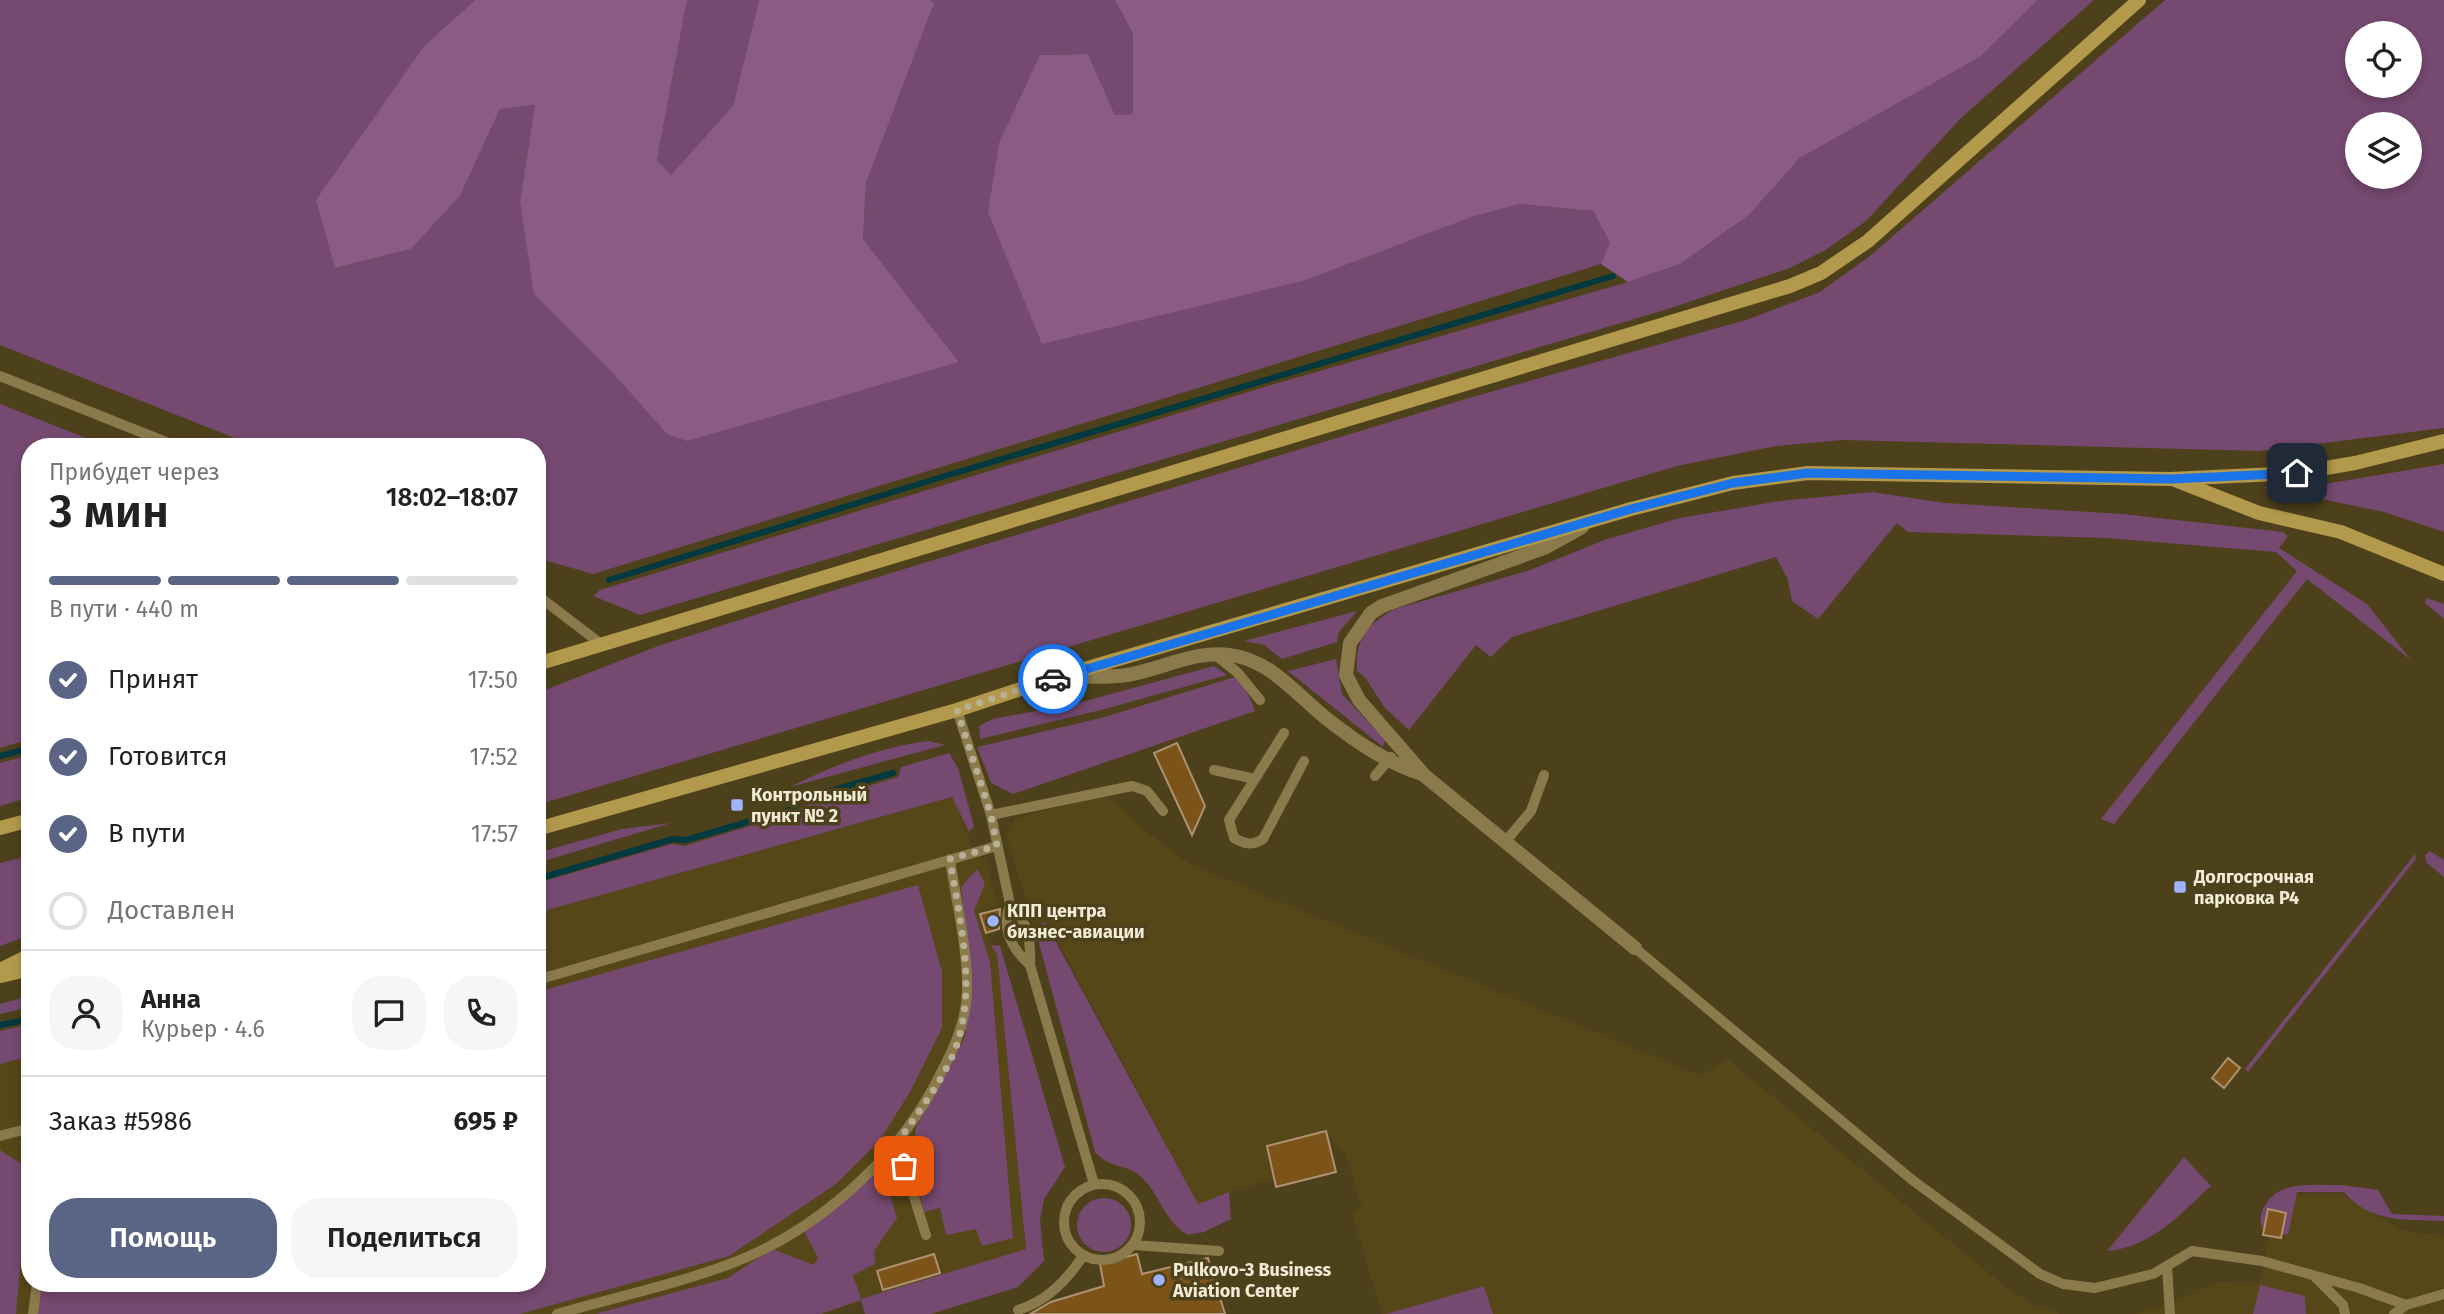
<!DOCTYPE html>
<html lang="ru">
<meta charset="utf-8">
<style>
body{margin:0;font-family:"Fira Sans",sans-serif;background:#f6f6f6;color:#222;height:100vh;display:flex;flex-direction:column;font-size:26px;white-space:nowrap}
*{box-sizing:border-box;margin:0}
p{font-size:23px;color:#767676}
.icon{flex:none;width:38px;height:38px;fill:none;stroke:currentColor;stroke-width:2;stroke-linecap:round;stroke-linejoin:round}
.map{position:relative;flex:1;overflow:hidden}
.drawer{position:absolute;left:21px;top:438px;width:525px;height:854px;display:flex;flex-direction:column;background:#fff;border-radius:28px;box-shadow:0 4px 10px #0003}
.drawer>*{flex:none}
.fabs{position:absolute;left:2345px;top:21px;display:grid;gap:14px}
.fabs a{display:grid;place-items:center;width:77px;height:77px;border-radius:50%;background:#fff;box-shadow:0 4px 10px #0003;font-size:35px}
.pin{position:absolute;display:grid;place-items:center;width:60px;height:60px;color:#fff;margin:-30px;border-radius:14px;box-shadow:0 4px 10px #0006}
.courier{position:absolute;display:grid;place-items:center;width:70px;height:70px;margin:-35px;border:5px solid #1a73e8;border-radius:50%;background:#fff;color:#222;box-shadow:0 2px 9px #0007}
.summary em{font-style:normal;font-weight:600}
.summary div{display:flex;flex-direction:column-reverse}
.summary{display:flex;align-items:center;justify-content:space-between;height:119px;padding:0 28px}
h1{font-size:46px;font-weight:600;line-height:52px}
.bar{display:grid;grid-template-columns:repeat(4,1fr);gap:10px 7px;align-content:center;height:84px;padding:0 28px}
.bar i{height:9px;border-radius:5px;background:#e0e0e0}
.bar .on{background:#5a6485}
.bar p{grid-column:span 4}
.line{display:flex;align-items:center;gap:18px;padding:0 28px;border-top:2px solid #e0e0e0}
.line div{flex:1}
.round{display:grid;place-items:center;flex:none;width:74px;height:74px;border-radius:28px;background:#f6f6f6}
ol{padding:0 28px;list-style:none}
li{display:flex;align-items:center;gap:21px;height:77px}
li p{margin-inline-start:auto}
li .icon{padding:7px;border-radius:50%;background:#5a6485;color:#fff;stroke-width:4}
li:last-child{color:#767676}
li i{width:38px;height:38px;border:4px solid #e0e0e0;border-radius:50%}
.cta{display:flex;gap:14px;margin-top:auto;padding:14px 28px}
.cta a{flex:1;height:80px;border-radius:28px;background:#5a6485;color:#fff;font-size:28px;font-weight:600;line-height:80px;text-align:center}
.cta a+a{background:#f6f6f6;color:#222}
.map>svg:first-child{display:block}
</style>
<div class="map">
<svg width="2444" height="1314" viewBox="0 0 2444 1314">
<rect width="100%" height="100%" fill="#4d411c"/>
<path fill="#564719" d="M1100,796L1115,802L1143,829L1191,865L1701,1076L1727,1059L2008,1289L2029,1302L2060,1314H1382L1352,1212L1362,1208L1345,1152L1338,1149L1326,1131L1267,1146L1274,1178L1198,1204L1049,924L1045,922L1035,928L1006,835L1011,823L1020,817Z
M953,797L974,851L986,861L998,905L981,911L980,914L991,945L997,954L1026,1249L821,1314H0V1064L30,1056V1283H537V913Z
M2305,1195H2341L2402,1230L2444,1237V1314H2135L2158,1308L2218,1282L2259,1284L2274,1211L2284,1197Z"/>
<path fill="#754970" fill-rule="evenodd" d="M0,0H475L425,45L335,268L411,249L460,196L500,109L535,105L520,201L611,371L667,433L959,362L863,239L866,183L933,4L930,0H1115L1133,34V114L1115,115L1088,54L1041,55L1306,280L1472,217L1519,204L1593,211L1610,243L1601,264L593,574L537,558V446H255L0,345Z
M687,0H759L733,107L671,176L657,160Z
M2038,0H2094L1960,119L1866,221L1827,249L1790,268L1668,309L640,615L593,596L600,590L1271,385L1628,282L1680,264L1749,215L1800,158L1980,57Z
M2165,0H2444V428L2261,451L1843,440L1776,446L1677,466L537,805V693L658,646L792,603L1469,398L1749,319L1820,292L1870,256ZM2357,33H2410V86H2357ZM2357,124H2410V177H2357Z
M0,404L106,446H30V739L0,748Z
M2444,464V532L2384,512L2263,487L2325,484Z
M1872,492L1945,503L2123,514L2283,532L2288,536L2279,548L2367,604L2411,660L2307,579L2114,824L2101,819L2297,571L2276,552L2106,538L1908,532L1897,523L1818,619L1792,601L1788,580L1776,557L1512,637L1491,657L1476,645L1409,730L1385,708L1364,676L1357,671C1355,639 1367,624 1395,609L1530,570L1607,539L1680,518L1780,501Z
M2427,598L2444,604V619L2425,603Z
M1357,611L1339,632L1337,642L1282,659L1264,645L1244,641Z
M1336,659L1342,694L1385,740L1383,747L1288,671Z
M1214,666L1227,675L1101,710L980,739L979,726L993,719L1078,703Z
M1235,677L1247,692L1255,711L1013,794L991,783L977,747L1101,718Z
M929,741L945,745L790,787C834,765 880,747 929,741Z
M949,753L958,768L974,826L969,832L952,797L537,913V883L672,844L684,846L796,812L806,805L898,777L901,767Z
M30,755V797L0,806V763Z
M671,823L537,863V853L622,829Z
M2430,851L2444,860V877L2426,862L2425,855Z
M2415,854L2416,859L2248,1072L2245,1069Z
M30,856V935L0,946V863Z
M977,869L985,884L974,911L990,962L1013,1238L982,1246L976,1229L946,1235L940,1208L924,1212L916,1178L923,1169L915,1130L965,1037L970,972L961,887Z
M918,885L942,972V1028L910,1092L879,1141L836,1184L729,1256L520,1314H38L41,1283H537V992Z
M1045,922L1198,1204L1229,1192L1231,1219L1204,1232L1188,1235C1163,1221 1160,1192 1139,1175C1123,1163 1111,1169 1095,1152L1035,928Z
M991,945L1000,946L1065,1167L1044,1199L1040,1220L1044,1261L1018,1287L931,1314H865L861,1300L821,1314H595L728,1278L772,1249L814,1265L818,1258L804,1231L880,1163L897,1218L874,1251L875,1264L853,1275L861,1299L1026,1249L997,954Z
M30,996V1007L0,1014V1004Z
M30,1024V1056L0,1064V1031Z
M0,1150L29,1169L16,1314H0Z
M2184,1157L2211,1186C2179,1215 2152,1247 2107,1251Z
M2342,1185L2378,1190L2392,1214L2444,1216V1221C2408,1220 2369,1223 2344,1192H2297L2288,1235L2263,1229C2259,1219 2260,1213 2266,1204C2281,1179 2316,1186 2342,1185Z
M1077 1225a27 27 0 1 1 54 0a27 27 0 1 1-54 0Z
M2260,1285L2305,1296L2306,1314H2253Z
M1484,1286L1493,1314H1386Z"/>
<path fill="#8c5a86" d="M475,0H687L657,160L671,175L733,106L759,0H930L934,3L866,183L863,239L959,362L687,441L667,434L611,371L534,294L520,201L535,105L500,109L460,196L411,249L335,268L316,200L425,45Z
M1115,0H2038L1980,57L1800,158L1749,215L1680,264L1628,282L1601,264L1610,243L1593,211L1519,204L1472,217L1306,280L1042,344L988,212L999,143L1040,55L1088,54L1115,115L1133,114V34Z"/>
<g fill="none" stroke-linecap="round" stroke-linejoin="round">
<path stroke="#013941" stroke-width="6" d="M609,580L935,479L1613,276
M0,756L30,748
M537,879L673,839L686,840L792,809L802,799L893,773
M0,1025L30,1019"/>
</g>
<path fill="#7c5319" stroke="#ae9271" stroke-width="2" d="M1177,743L1205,806L1192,835L1154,753Z
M1000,909L999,929L986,933L980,914Z
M2228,1058L2240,1068L2224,1088L2212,1078Z
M1326,1131L1336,1172L1276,1187L1267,1146Z
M2268,1209L2286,1213L2281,1238L2263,1235Z
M934,1254L940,1273L883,1290L877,1271Z
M1137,1254L1142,1274L1208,1258L1225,1314H1030L1051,1302L1104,1286L1100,1264Z"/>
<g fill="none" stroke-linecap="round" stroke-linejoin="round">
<path stroke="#8b7b4c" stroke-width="10" d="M0,376L176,446
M537,595L601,644
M1214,654L1238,673L1260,700
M957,710L991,815L1010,904C1001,929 1011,948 1030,965
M1284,733L1229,820L1234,838C1245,844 1252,846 1263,839L1304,761
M1214,770L1255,779
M1375,776L1391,757
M991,815L1132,786L1147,791L1163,811
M1505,842L1531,811L1544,775
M1010,904C1028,921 1031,941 1030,965L1094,1184
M1635,948L1911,1179L2040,1274L2063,1284L2095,1288L2153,1274L2192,1251L2262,1261L2359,1288L2406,1305
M537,980L997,846
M0,1136L30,1128
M897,1143L926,1235
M1064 1222a38 38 0 1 1 76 0a38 38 0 1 1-76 0Z
M1133,1245L1219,1251
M2167,1266L2170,1314
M2316,1278L2343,1305L2345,1314
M1018,1310C1047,1301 1066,1281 1083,1256
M33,1314L37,1283
M557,1314C616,1297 678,1284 735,1262C815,1231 891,1164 932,1090C949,1058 966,1028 967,991C968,948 956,902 950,859
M2394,1314L2406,1305L2444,1294"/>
<path stroke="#8b7b4c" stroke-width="14" d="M1582,527L1544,548L1382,606L1371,613L1350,643L1346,675L1359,700L1425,776L1635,948
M1068,677C1087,676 1108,678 1127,675C1164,669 1197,648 1236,656C1273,663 1299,697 1327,719C1359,744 1386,762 1424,775"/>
<path stroke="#b3994c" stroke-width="14" d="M2175,480L2259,513L2341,532L2444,574
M537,664L1790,286L1821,273L1868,241L2139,0
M0,828L30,820
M537,829L957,710L1057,677L1631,509L1733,483L1808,473L2170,479L2297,473L2355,463L2444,441
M0,970L30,955
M1,976L30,969"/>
</g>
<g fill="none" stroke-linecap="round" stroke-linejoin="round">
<path stroke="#b8b096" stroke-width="7" stroke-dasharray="0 12.6" d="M904,1166L897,1143C916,1116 949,1072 958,1041C976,982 959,918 950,859L997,846L991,815L957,710L1053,679"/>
<path stroke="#1a73e8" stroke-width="9" d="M1053,679L1631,509L1733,483L1808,473L2171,479L2297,473"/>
</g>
<g fill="#9eb4fd" stroke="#4d411c" stroke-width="2.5">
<rect x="730" y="798" width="14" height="14" rx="3.5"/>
<rect x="2173" y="880" width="14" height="14" rx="3.5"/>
<circle cx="993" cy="921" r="7"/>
<circle cx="1159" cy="1280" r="7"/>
</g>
<g text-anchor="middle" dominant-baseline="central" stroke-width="7" stroke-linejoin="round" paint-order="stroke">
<g font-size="18" font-weight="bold" fill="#f2ebd7" stroke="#4d411c" text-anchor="start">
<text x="751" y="795">Контрольный<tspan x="751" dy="21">пункт № 2</tspan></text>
<text x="2194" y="877">Долгосрочная<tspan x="2194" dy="21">парковка P4</tspan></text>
<text x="1007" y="911">КПП центра<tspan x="1007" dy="21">бизнес-авиации</tspan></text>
<text x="1173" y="1270">Pulkovo-3 Business<tspan x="1173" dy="21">Aviation Center</tspan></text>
</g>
</g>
</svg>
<div class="fabs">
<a><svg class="icon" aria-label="locate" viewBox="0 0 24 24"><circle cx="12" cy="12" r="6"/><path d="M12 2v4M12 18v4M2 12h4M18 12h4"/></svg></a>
<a><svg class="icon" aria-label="layers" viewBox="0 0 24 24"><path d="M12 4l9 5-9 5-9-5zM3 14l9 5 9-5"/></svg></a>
</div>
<div class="pin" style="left:904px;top:1166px;background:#ea580c"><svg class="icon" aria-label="bag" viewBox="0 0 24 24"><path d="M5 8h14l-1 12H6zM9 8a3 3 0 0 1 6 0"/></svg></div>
<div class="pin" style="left:2297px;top:473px;background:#1f2937"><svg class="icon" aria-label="home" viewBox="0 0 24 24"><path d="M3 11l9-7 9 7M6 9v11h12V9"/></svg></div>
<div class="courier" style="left:1053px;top:679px"><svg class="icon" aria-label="car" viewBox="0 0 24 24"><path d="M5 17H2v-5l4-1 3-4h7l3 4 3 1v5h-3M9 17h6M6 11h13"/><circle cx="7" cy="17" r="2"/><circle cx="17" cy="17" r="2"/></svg></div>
<section class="drawer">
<div class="summary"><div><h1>3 мин</h1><p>Прибудет через</p></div><em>18:02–18:07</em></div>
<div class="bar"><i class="on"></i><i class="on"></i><i class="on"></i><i></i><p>В пути · 440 m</p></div>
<ol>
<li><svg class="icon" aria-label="check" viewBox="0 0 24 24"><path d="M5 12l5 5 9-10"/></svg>Принят<p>17:50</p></li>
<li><svg class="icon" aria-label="check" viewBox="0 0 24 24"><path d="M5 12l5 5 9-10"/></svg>Готовится<p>17:52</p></li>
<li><svg class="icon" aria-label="check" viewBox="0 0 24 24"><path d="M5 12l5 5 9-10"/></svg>В пути<p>17:57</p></li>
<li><i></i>Доставлен</li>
</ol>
<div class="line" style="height:126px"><a class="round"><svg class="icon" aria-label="person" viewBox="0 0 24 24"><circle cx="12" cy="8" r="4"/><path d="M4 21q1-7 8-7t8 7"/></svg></a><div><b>Анна</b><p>Курьер · 4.6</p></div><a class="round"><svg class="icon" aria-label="chat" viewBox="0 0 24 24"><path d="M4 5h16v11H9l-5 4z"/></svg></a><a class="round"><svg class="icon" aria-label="phone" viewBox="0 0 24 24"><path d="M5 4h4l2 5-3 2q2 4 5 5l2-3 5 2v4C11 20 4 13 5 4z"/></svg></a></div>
<div class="line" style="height:91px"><div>Заказ #5986</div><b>695 ₽</b></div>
<div class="cta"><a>Помощь</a><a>Поделиться</a></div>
</section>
</div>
